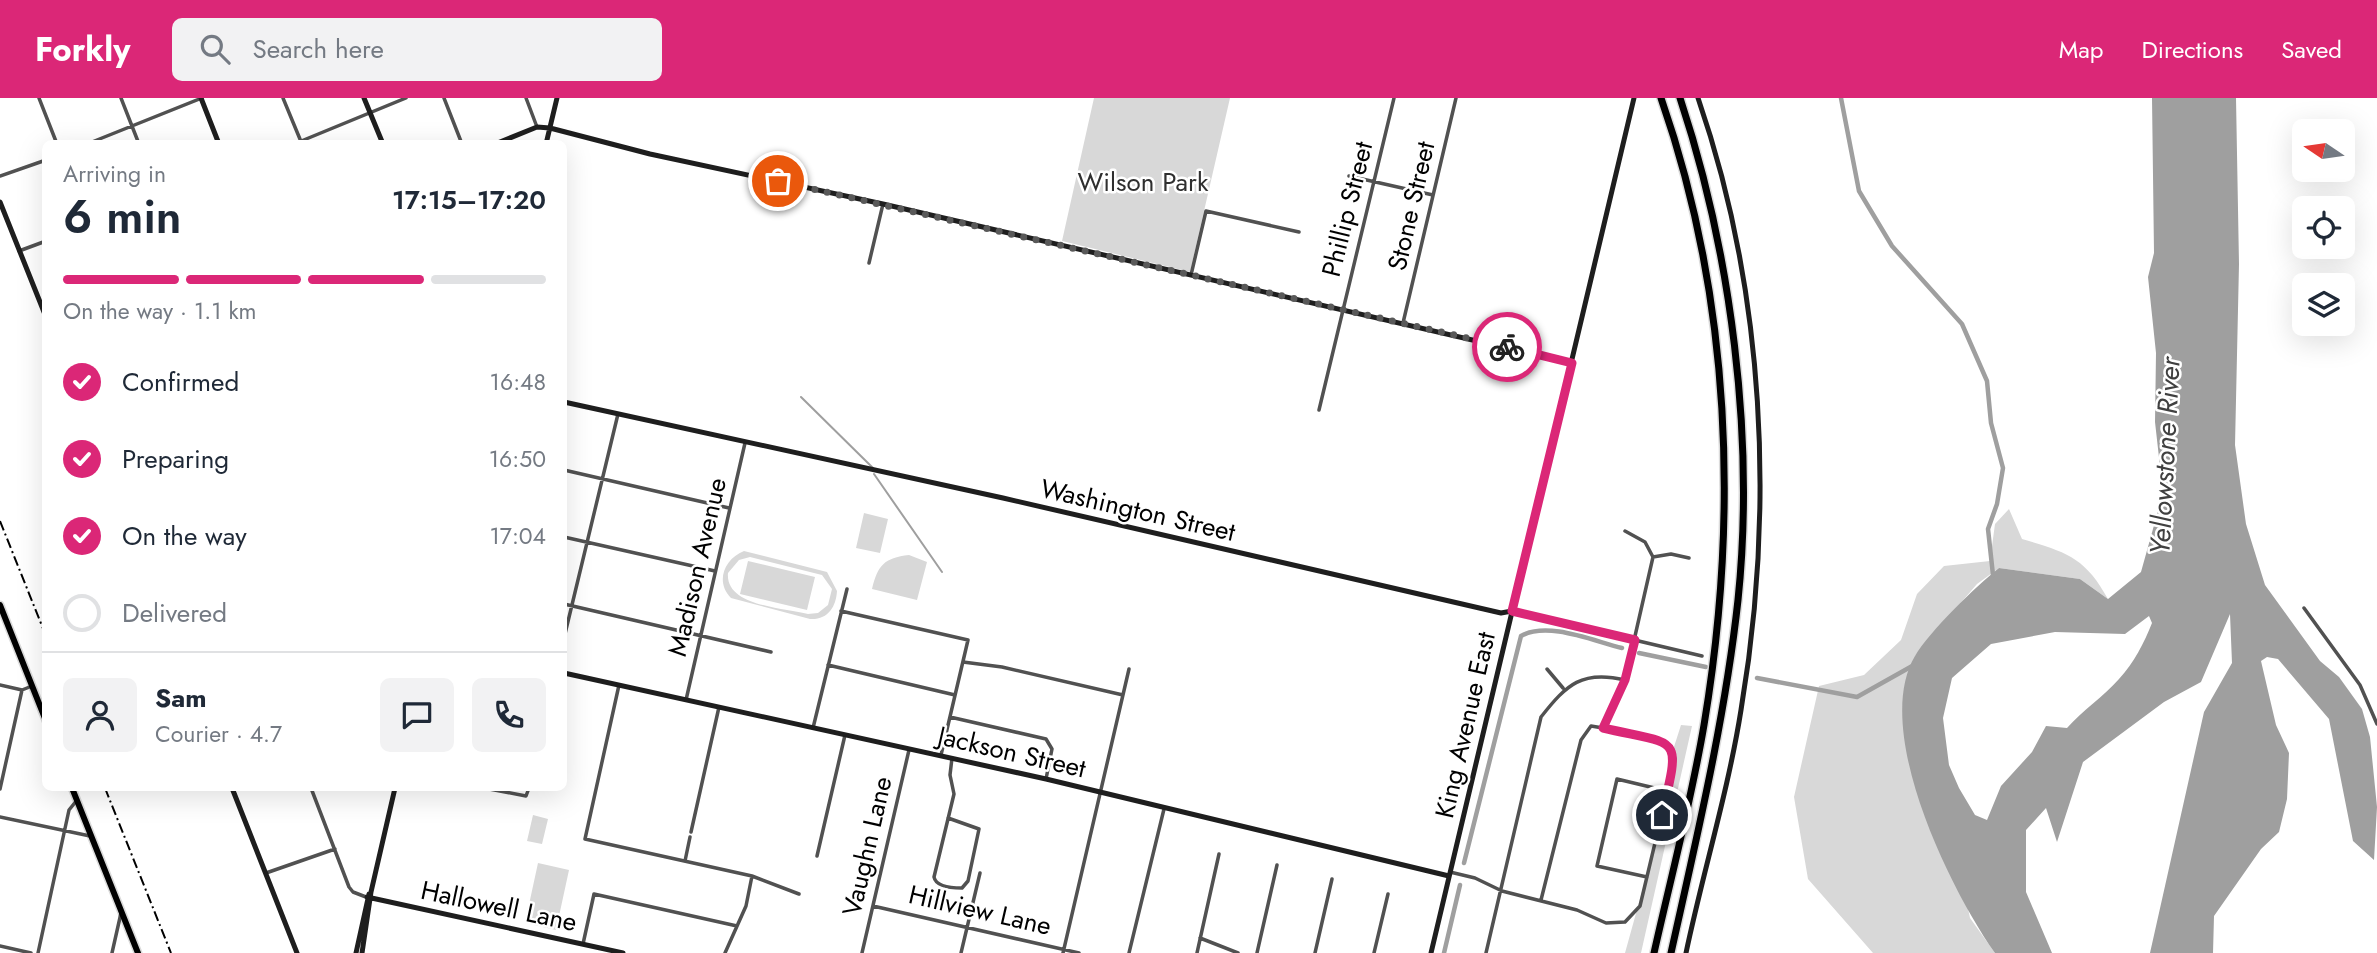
<!DOCTYPE html>
<meta charset="utf-8">
<style>
body{margin:0;font-family:Jost,sans-serif;background:#f2f2f3;color:#1f2937;height:100vh;display:flex;flex-direction:column;font-size:26px;white-space:nowrap}
*{box-sizing:border-box;margin:0}
p{font-size:23px;color:#747a83}
.icon{flex:none;width:38px;height:38px;fill:none;stroke:currentColor;stroke-width:2;stroke-linecap:round;stroke-linejoin:round}
.map{position:relative;flex:1;overflow:hidden}
.sheet{position:absolute;left:42px;top:42px;width:525px;height:651px;display:flex;flex-direction:column;background:#fff;border-radius:10px;box-shadow:0 7px 28px #0002}
.sheet>*{flex:none}
.needle{width:46px;rotate:283deg}
.controls{position:absolute;left:2292px;top:21px;display:grid;gap:14px}
.controls a{display:grid;place-items:center;width:63px;height:63px;border-radius:10px;background:#fff;box-shadow:0 7px 28px #0002;font-size:35px}
.pin{position:absolute;display:grid;place-items:center;width:60px;height:60px;color:#fff;margin:-30px;border:4px solid #fff;border-radius:50%;box-shadow:0 2px 7px #0007}
.courier{position:absolute;display:grid;place-items:center;width:70px;height:70px;margin:-35px;border:5px solid #db2777;border-radius:50%;background:#fff;color:#222;box-shadow:0 2px 9px #0007}
.overview em{font-style:normal;font-weight:600}
.overview div{display:flex;flex-direction:column-reverse}
.overview{display:flex;align-items:center;justify-content:space-between;height:119px;padding:0 21px}
h1{font-size:46px;font-weight:600;line-height:52px}
.bar{display:grid;grid-template-columns:repeat(4,1fr);gap:10px 7px;align-content:center;height:84px;padding:0 21px}
.bar i{height:9px;border-radius:5px;background:#e0e1e3}
.bar .current{background:#db2777}
.bar p{grid-column:span 4}
.line{display:flex;align-items:center;gap:18px;padding:0 21px;border-top:2px solid #e0e1e3}
.line div{flex:1}
.round{display:grid;place-items:center;flex:none;width:74px;height:74px;border-radius:10px;background:#f2f2f3}
ol{padding:0 21px;list-style:none}
li{display:flex;align-items:center;gap:21px;height:77px}
li p{margin-inline-start:auto}
li .icon{padding:7px;border-radius:50%;background:#db2777;color:#fff;stroke-width:4}
li:last-child{color:#747a83}
li i{width:38px;height:38px;border:4px solid #e0e1e3;border-radius:50%}
header{display:flex;align-items:center;gap:42px;box-sizing:border-box;height:98px;padding:0 35px;background:#db2777;color:#fff}
header strong{font-size:33px}
nav{display:flex;gap:38px;margin-inline-start:auto;font-size:24px}
.search{width:490px;height:63px;background:#f2f2f3;display:flex;align-items:center;gap:18px;box-sizing:border-box;padding:0 24px;border-radius:10px;color:#747a83;font-size:26px}
.map>svg:first-child{display:block}
</style>
<header>
<strong>Forkly</strong>
<div class="search"><svg class="icon" aria-label="search" viewBox="0 0 24 24"><circle cx="10" cy="10" r="6"/><path d="M15 15l6 6"/></svg>Search here</div>
<nav><a>Map</a><a>Directions</a><a>Saved</a></nav>
</header>
<div class="map">
<svg width="2377" height="855" viewBox="0 0 2377 855">
<rect width="100%" height="100%" fill="#fff"/>
<path fill="#d8d8d8" fill-rule="evenodd" d="M1094,0H1230L1190,174L1062,143Z
M2009,411L2022,441C2066,454 2085,459 2108,501L2080,481L1999,470L1977,486L1915,558L1970,820L1995,855H1873L1808,781L1794,699L1819,588L1864,577L1901,542L1917,496L1944,468L1990,463L1995,426Z
M864,415L888,421L880,455L856,450Z
M744,453L827,474L837,493C836,509 828,522 810,521L731,500C715,484 724,461 744,453ZM750,459L822,477L832,491L828,507L818,515L808,516C784,510 725,508 728,475L739,462Z
M909,457L927,464L917,502L872,491C878,467 884,460 909,457Z
M748,463L815,479L807,512L740,496Z
M1681,627L1692,628L1641,855H1625L1676,671L1673,652Z
M533,717L548,721L542,746L527,743Z
M538,765L569,772L556,832L525,825Z"/>
<path fill="#9f9f9f" fill-rule="evenodd" d="M2152,0H2236L2239,166L2235,347L2246,426L2265,487L2320,563L2339,579L2362,611L2370,639L2377,709L2374,762L2353,743L2329,621L2278,561L2267,559L2261,563L2276,627L2289,655L2287,701L2279,734L2261,751L2214,818L2213,855H2150L2204,614L2232,565L2230,516L2201,584L2164,604L2083,664L2057,744L2046,710L2026,732V794L2052,855H1995C1951,793 1871,632 1915,558C1929,534 1976,488 1999,470L2080,481L2108,501L2141,474L2163,395L2155,324L2156,255L2148,179L2154,155ZM2149,518L2152,525C2144,545 2134,565 2119,581C2103,599 2083,612 2067,630L2046,628L2032,654L2001,688L1987,722L1975,717L1959,690L1949,667L1943,620L1952,580L1991,546L2055,534L2125,536Z"/>
<g fill="none" stroke-linecap="round" stroke-linejoin="round">
<path stroke="#9f9f9f" stroke-width="2" d="M801,299L873,370
M874,376L942,474"/>
<path stroke="#9f9f9f" stroke-width="4.5" d="M1841,0L1859,93L1892,148L1962,226L1987,283L1991,325L2003,370L1997,406L1988,431L1993,477
M1639,555L1706,569
M1757,580L1857,599L1914,567
M1464,765L1521,538C1548,523 1593,543 1622,550
M1444,855L1460,787"/>
<defs>
<path id="primary" d="M0,507L46,623
M72,690L138,855"/>
<path id="highway" d="M1654,855C1671,779 1691,704 1704,627C1739,418 1731,201 1661,0
M1671,855C1697,738 1725,621 1738,502C1755,339 1731,154 1680,0"/>
</defs>
<use href="#primary" stroke="#dbdbdb" stroke-width="9"/>
<use href="#highway" stroke="#dbdbdb" stroke-width="10"/>
<path stroke="#515151" stroke-width="3.5" d="M39,0L57,46
M121,0L139,46
M283,0L302,46
M444,0L462,46
M526,0L537,29
M87,46L202,0
M294,46L406,0
M0,78L46,62
M1349,78L1433,97
M19,153L46,143
M869,165L883,106
M1191,177L1206,113L1299,134
M1403,225L1456,0
M1319,312L1394,0
M564,372L729,410
M1625,433L1645,444L1653,459
M564,439L715,473
M564,506L771,554
M2304,510L2360,587L2377,626
M841,513L968,542L941,657
M1512,513L1702,558
M564,540L618,316
M963,564L1002,569L1123,597
M828,567L955,597
M1547,571L1563,590
M0,587L22,592L32,588
M619,587L585,741L752,778L799,796
M686,602L745,345
M950,619L1046,641L1052,651L1046,681
M813,630L847,491
M311,690L349,789L353,794L366,799
M484,690L526,698L529,690
M0,691L22,592
M0,719L90,738
M948,720L979,731L968,783L962,790C953,790 936,789 934,779L954,696L950,677L952,660
M691,734L719,609
M817,758L845,637
M685,763L690,739
M1450,774L1475,780L1502,793L1577,812L1606,825L1625,824L1640,808L1675,661C1670,635 1625,635 1603,630
M266,775L335,751
M1647,779L1597,768L1617,681L1667,693
M1541,802L1581,642L1591,628L1603,630L1625,582L1653,459L1671,456L1689,460
M873,808L1079,855
M1200,840L1238,855
M583,846L594,796L737,828
M0,848L31,855
M38,855L69,712L77,702
M112,855L121,815
M725,855L746,808L752,778
M862,855L909,652
M961,855L980,775
M1063,855L1129,571
M1129,855L1164,711
M1197,855L1219,756
M1257,855L1277,767
M1315,855L1332,781
M1374,855L1388,796
M1486,855L1541,619C1567,586 1582,572 1625,582"/>
<path stroke="#1e1e1e" stroke-width="5" d="M201,0L219,46
M364,0L383,46
M495,46L537,29L550,30L650,56L883,106L1572,265
M546,46L557,0
M0,104L46,219
M564,304L1003,400L1501,515L1512,513
M564,575L1046,681L1449,778
M232,690L297,855
M367,799L623,855
M356,855L369,796
M362,855L371,794L395,690
M1431,855L1634,0
M1686,855C1703,774 1728,694 1741,612C1775,411 1765,194 1698,0"/>
<use href="#primary" stroke="#000" stroke-width="6"/>
<use href="#highway" stroke="#000" stroke-width="7"/>
<path stroke="#000" stroke-width="2" stroke-dasharray="10 3.5 2 3.5" stroke-linecap="butt" d="M0,423L46,538
M105,690L171,855"/>
</g>
<g fill="none" stroke-linecap="round" stroke-linejoin="round">
<path stroke="#595959" stroke-width="7" stroke-dasharray="0 12.6" d="M778,83L1507,249"/>
<path stroke="#db2777" stroke-width="9" d="M1507,249L1572,265L1512,513L1635,542L1625,582L1603,630C1681,648 1681,635 1662,717"/>
</g>
<g text-anchor="middle" dominant-baseline="central" stroke-width="5" stroke-linejoin="round" paint-order="stroke">
<g font-size="26" fill="#2f2f2f" stroke="#fff">
<text x="1143" y="84">Wilson Park</text>
</g>
<g font-size="26" fill="#000" stroke="#fff">
<text transform="translate(1411 108) rotate(-77)">Stone Street</text>
<text transform="translate(1347 111) rotate(-76)">Phillip Street</text>
<text transform="translate(1138 412) rotate(13)">Washington Street</text>
<text transform="translate(697 469) rotate(-77)">Madison Avenue</text>
<text transform="translate(1465 627) rotate(-77)">King Avenue East</text>
<text transform="translate(1012 654) rotate(13)">Jackson Street</text>
<text transform="translate(867 748) rotate(-77)">Vaughn Lane</text>
<text transform="translate(499 808) rotate(12)">Hallowell Lane</text>
<text transform="translate(980 812) rotate(13)">Hillview Lane</text>
</g>
<g font-size="28" font-style="italic" fill="#404040" stroke="#fff">
<text transform="translate(2165 358) rotate(-87)">Yellowstone River</text>
</g>
</g>
</svg>
<div class="controls">
<a><svg class="needle" viewBox="-14 -14 28 28"><path d="M0-13l5 13h-10z" fill="#e53935"/><path d="M0 13l5-13h-10z" fill="#747a83"/></svg></a>
<a><svg class="icon" aria-label="locate" viewBox="0 0 24 24"><circle cx="12" cy="12" r="6"/><path d="M12 2v4M12 18v4M2 12h4M18 12h4"/></svg></a>
<a><svg class="icon" aria-label="layers" viewBox="0 0 24 24"><path d="M12 4l9 5-9 5-9-5zM3 14l9 5 9-5"/></svg></a>
</div>
<div class="pin" style="left:778px;top:83px;background:#ea580c"><svg class="icon" aria-label="bag" viewBox="0 0 24 24"><path d="M5 8h14l-1 12H6zM9 8a3 3 0 0 1 6 0"/></svg></div>
<div class="pin" style="left:1662px;top:717px;background:#1f2937"><svg class="icon" aria-label="home" viewBox="0 0 24 24"><path d="M3 11l9-7 9 7M6 9v11h12V9"/></svg></div>
<div class="courier" style="left:1507px;top:249px"><svg class="icon" aria-label="bike" viewBox="0 0 24 24"><circle cx="6" cy="16" r="4"/><circle cx="18" cy="16" r="4"/><path d="M6 16l4-8h5l3 8M10 8l3 8H6M13 5h3"/></svg></div>
<section class="sheet">
<div class="overview"><div><h1>6 min</h1><p>Arriving in</p></div><em>17:15–17:20</em></div>
<div class="bar"><i class="current"></i><i class="current"></i><i class="current"></i><i></i><p>On the way · 1.1 km</p></div>
<ol>
<li><svg class="icon" aria-label="check" viewBox="0 0 24 24"><path d="M5 12l5 5 9-10"/></svg>Confirmed<p>16:48</p></li>
<li><svg class="icon" aria-label="check" viewBox="0 0 24 24"><path d="M5 12l5 5 9-10"/></svg>Preparing<p>16:50</p></li>
<li><svg class="icon" aria-label="check" viewBox="0 0 24 24"><path d="M5 12l5 5 9-10"/></svg>On the way<p>17:04</p></li>
<li><i></i>Delivered</li>
</ol>
<div class="line" style="height:126px"><a class="round"><svg class="icon" aria-label="person" viewBox="0 0 24 24"><circle cx="12" cy="8" r="4"/><path d="M4 21q1-7 8-7t8 7"/></svg></a><div><b>Sam</b><p>Courier · 4.7</p></div><a class="round"><svg class="icon" aria-label="chat" viewBox="0 0 24 24"><path d="M4 5h16v11H9l-5 4z"/></svg></a><a class="round"><svg class="icon" aria-label="phone" viewBox="0 0 24 24"><path d="M5 4h4l2 5-3 2q2 4 5 5l2-3 5 2v4C11 20 4 13 5 4z"/></svg></a></div>
</section>
</div>
